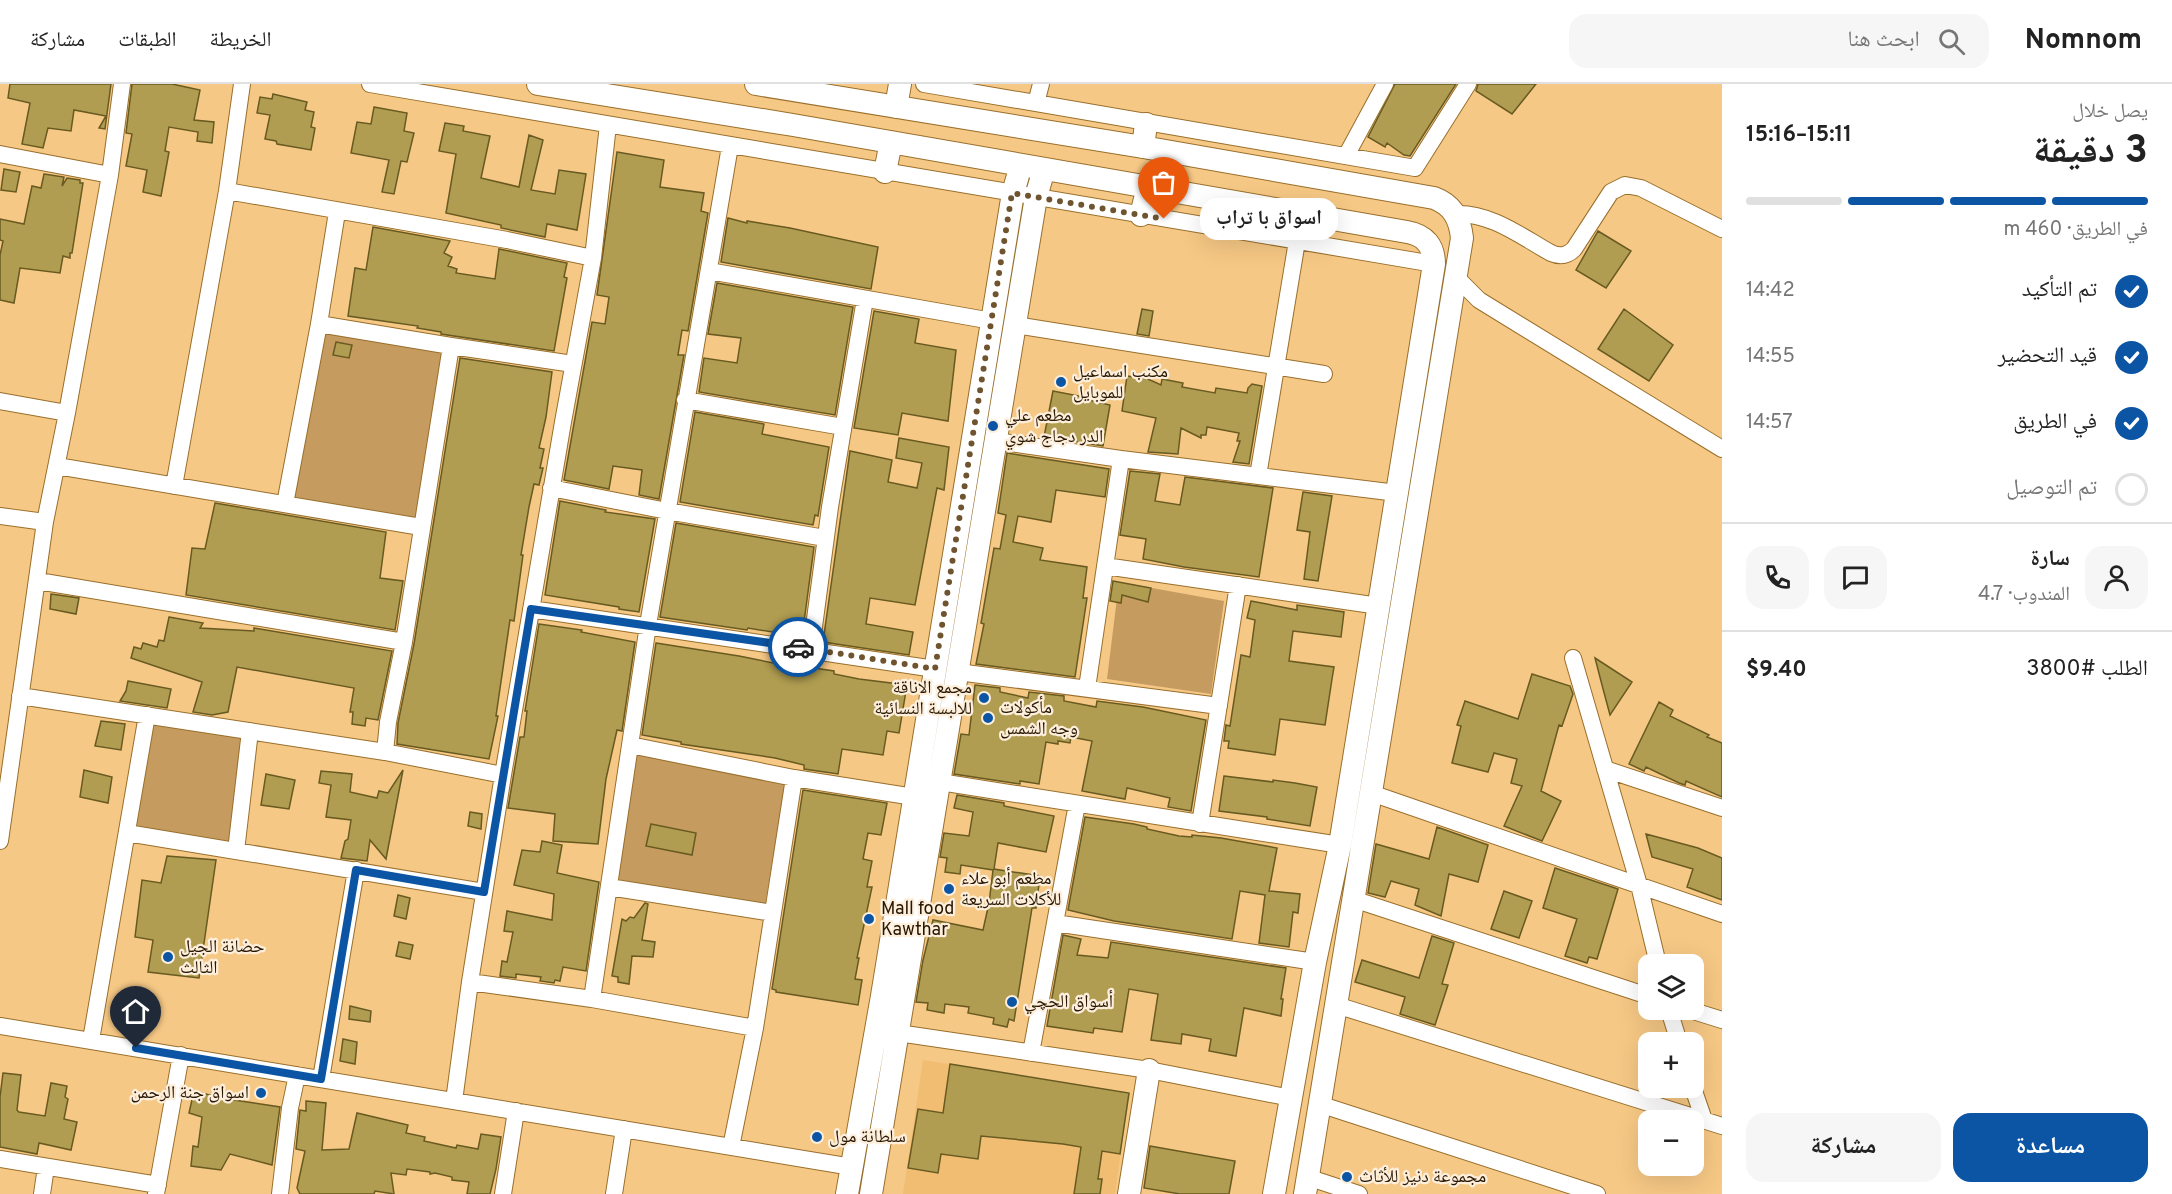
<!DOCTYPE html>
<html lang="ar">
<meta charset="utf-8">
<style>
body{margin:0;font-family:Overpass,"Noto Naskh Arabic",sans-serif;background:#f6f6f6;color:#222;direction:rtl;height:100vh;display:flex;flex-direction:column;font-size:22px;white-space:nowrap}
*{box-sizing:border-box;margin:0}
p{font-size:20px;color:#767676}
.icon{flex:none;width:33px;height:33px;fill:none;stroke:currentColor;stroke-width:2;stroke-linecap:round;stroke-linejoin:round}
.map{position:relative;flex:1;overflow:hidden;direction:ltr}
.details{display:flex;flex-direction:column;background:#fff;width:450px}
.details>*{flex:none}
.controls{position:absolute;left:1638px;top:870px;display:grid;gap:12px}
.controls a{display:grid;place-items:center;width:66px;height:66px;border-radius:12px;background:#fff;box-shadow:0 6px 24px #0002;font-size:30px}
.pin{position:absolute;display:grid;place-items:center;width:51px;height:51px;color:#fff;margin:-62px -26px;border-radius:50% 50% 50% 0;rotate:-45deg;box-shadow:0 0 6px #0007}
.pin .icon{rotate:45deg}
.courier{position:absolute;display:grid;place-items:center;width:60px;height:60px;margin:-30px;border:4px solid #0c55a4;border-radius:50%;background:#fff;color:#222;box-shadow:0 2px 8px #0007}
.bubble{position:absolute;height:42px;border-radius:18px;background:#fff;box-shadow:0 6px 24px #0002;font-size:20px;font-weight:700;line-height:42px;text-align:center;direction:rtl}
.overview em{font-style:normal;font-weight:700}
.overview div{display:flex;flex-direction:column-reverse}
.overview{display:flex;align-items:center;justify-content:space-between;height:102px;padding:0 24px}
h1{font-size:39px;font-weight:700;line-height:45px}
.bar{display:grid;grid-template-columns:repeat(4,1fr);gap:9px 6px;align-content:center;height:72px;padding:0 24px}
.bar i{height:8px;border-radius:4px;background:#e0e0e0}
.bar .selected{background:#0c55a4}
.bar p{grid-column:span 4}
.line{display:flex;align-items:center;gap:15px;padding:0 24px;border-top:2px solid #e0e0e0}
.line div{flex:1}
.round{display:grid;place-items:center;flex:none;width:63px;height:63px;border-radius:18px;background:#f6f6f6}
ol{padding:0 24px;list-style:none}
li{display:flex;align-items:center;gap:18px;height:66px}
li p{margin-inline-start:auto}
li .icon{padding:6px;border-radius:50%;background:#0c55a4;color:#fff;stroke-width:4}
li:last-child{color:#767676}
li i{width:33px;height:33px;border:3px solid #e0e0e0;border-radius:50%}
.cta{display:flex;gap:12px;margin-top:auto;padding:12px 24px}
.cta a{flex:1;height:69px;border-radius:18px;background:#0c55a4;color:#fff;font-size:24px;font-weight:700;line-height:69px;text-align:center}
.cta a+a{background:#f6f6f6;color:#222}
header{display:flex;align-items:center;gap:36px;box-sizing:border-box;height:84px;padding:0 30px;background:#fff;border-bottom:2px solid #e0e0e0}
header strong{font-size:28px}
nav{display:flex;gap:33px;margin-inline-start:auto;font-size:21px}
.search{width:420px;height:54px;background:#f6f6f6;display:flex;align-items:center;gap:15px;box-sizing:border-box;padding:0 21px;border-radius:18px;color:#767676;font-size:22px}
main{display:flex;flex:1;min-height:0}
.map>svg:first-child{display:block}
</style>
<header>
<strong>Nomnom</strong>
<div class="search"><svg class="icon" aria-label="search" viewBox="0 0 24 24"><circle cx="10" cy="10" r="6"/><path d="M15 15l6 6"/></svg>ابحث هنا</div>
<nav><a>الخريطة</a><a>الطبقات</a><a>مشاركة</a></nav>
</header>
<main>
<section class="details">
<div class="overview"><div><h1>3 دقيقة</h1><p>يصل خلال</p></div><em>15:11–15:16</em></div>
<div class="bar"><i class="selected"></i><i class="selected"></i><i class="selected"></i><i></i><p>في الطريق · 460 m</p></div>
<ol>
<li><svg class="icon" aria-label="check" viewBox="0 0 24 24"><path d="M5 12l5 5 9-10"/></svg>تم التأكيد<p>14:42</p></li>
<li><svg class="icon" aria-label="check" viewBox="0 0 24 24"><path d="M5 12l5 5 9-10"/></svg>قيد التحضير<p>14:55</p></li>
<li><svg class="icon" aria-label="check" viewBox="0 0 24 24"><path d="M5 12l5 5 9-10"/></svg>في الطريق<p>14:57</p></li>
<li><i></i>تم التوصيل</li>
</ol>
<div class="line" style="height:108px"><a class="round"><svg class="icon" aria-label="person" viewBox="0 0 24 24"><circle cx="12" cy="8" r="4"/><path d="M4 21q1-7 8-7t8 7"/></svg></a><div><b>سارة</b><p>المندوب · 4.7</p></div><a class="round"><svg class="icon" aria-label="chat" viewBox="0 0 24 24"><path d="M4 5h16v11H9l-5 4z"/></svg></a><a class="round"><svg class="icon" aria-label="phone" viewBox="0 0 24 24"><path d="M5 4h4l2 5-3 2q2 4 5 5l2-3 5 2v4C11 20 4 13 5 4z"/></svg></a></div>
<div class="line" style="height:78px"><div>الطلب #3800</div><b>$9.40</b></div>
<div class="cta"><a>مساعدة</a><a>مشاركة</a></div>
</section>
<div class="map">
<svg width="1722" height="1110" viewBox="0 0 1722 1110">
<rect width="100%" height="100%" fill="#f6c885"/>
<path fill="#f0bd73" d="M923,976L1129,1009L1115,1110H903Z"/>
<path fill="#c59b5f" d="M324,249L445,267L420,439L290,417Z
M1119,498L1224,517L1211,610L1107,595Z
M152,639L241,652L229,758L136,743Z
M636,669L786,693L765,822L616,797Z"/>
<path fill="#b09d51" stroke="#685a20" stroke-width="1.5" d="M10,0H111L105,45L99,44L106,32L74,26L71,47L48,44L43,64L22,60L30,19L8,14Z
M132,0H172L200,6L194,36L214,38L212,59L197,57L198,48L169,43L165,67L169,68L161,112L143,108L147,86L126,82L132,50L126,49Z
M1395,0H1456L1410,72L1404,71L1387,59L1385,63L1368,53Z
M1478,0H1536L1512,30L1476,7Z
M273,10L307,18L305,26L314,28L311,43L315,44L311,66L277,60L276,57L265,55L270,31L257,29L260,13L272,15Z
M374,23L407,29L404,47L414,49L407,78L401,77L394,110L382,108L389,76L351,69L357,38L371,40Z
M445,39L464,42L463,47L490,52L481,94L519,103L529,51L543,56L531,106L555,110L559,86L586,90L577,146L547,140L545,153L501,144V141L446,129L456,70L439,67Z
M617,68L664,76L660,103L704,109L701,127L708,129L688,247L682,246L678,271H684L659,415L639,411L642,386L613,382L609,405L564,396L592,238L605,240L609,213L597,211Z
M4,85L20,88L16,108L1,106Z
M44,90L64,93L62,102L67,94L80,96V99H83L72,169H70V174L63,172L60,189L20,184L14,219L0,216V171L3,157L0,156V135L24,140L32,102L41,104Z
M728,134L747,139V137L790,144L878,163L871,205L721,178Z
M373,143L450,157L444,169L452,173L448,182L457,185L456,189L495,195L499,165L567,179L564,193L567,194L554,267L441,250V248L417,244L418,242L348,232L355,184L366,186Z
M1598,147L1631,167L1606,204L1576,186Z
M717,199L853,223L835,331L699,308L704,274L737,279L741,254L708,250Z
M1142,225L1153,227L1149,252L1137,250Z
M1624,225L1673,261L1649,297L1598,265Z
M874,227L919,235L915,259L956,266L948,337L902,329L898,351L854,344Z
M336,258L352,261L349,274L333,271Z
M460,274L552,288L546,333L539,364L544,365L540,384H543L539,401L534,400L529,423L521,471H523L514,537L510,536L496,632H498L489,675L397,660L398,639L414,560Z
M1127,292L1148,295L1161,301L1162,295L1183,299L1182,303L1215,309L1216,304L1247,309L1248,304L1252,300L1262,302L1249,380L1233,378L1240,357H1237L1239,349L1207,343L1206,351H1201V354L1181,344L1178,370L1148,368L1156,334L1122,327Z
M1053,307L1084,313V315L1110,321L1103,362L1044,353Z
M695,328L764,340L762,350L829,363L818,432L815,431L813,441L680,418Z
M899,354L949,363L944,406L937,404L915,521L870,514L866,540L913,548L909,571L823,558L850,367L892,376L888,398L917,404L922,379L896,374Z
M1007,369L1109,385L1105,413L1056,406L1051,438L1018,432L1013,458L1043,464L1040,476L1087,483L1083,514H1087L1075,593L976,580L984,540L981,539L994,464L1000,465L1006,431L998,429Z
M1130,387L1160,390L1155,417L1180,421L1185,393L1273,404L1259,493L1184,483L1143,475L1146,455L1120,451Z
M1303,408L1332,412L1318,497L1304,495L1310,448L1297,446Z
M560,417L606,426L605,428L655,435L639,528L619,525V523L545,511Z
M215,419L386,448L380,494L403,497L395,546L186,511L192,464L205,465Z
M676,439L814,463L802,553L748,544L747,546L660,533Z
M1113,497L1151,504L1148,518L1122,511L1121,519L1110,517Z
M51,510L79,514L76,530L50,525Z
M1251,517L1297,526V521L1344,528L1341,553L1293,547L1289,577L1334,583L1332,595L1325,641L1280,635L1275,671L1228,664L1229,657H1224L1226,641L1230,642L1241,571L1250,573L1255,536L1247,534Z
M169,533L203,539L200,544L254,547V544L392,567L378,636L366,634L365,642L352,640L353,628H350L354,604L237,583L228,628L212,631L193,628L202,598L131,574L134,563L141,565L143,559L157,563L159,556L164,557Z
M539,540L582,546L581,548L635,558L622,647L617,646L606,695L598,760L553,757L555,730L508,724L520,653H524L527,627H525Z
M656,559L739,572L793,583L794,581L834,587V590L859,595L907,601L899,649L887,647L883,671L842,665L838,690L804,685V681L775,674L681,660V658L642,651Z
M1595,574L1632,598L1610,631L1602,601Z
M1532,590L1570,602L1573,610L1562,642L1559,641L1541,707L1561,717L1542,757L1504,742L1522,702L1511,699L1517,675L1494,669L1488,688L1452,679L1461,642L1457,641L1465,617L1518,635Z
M128,597L171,605L167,624L120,617L126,607Z
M975,601L1000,604V608L1028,614L1029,608L1064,612V617L1096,623L1097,617L1143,623L1206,636L1191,727L1168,723L1170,714L1127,704L1125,715L1082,707L1092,657L1071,653L1070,659L1058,657V660L1046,658L1039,700L1020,697V700L954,690L961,650L969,651Z
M1659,618L1673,626L1670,632L1709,651L1707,653L1722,659V713L1686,697L1685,701L1679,699L1646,683L1644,687L1629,680Z
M101,637L125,640L121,666L95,662Z
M84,686L112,693L108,719L80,713Z
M403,686L386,775L370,756L367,777L341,774L345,757L348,755L351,736L326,733L331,701L319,699L321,687L352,690L350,708L377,714L379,707L388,709Z
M266,690L295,696L289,725L261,721Z
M1224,692L1273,698V696L1295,699L1317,703L1310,742L1267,735V733L1219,727Z
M803,706L887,719L881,751L868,749L863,775L872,777L867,803H872L857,874H859L855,895L862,896L858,921L776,908V906L772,905Z
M957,711L1004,719V722L1054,732L1046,768L998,759L994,785L1040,792L1036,824H1032L1014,937L1009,935L1007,943L993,940L994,934L968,929L969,923L945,920L944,929L927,926L928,919L916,918L923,876L933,836L983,846L989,819L993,786L961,781L960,790L945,788L947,774L940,773L944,749L969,752L973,728L954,724Z
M470,728L482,730L481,745L468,742Z
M1085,733L1134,740L1147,743V745L1179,752L1192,753V751L1221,754L1277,764L1269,807L1300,810L1298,829L1293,828L1289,863L1259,859L1265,811L1240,807L1232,855L1114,837L1068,826Z
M651,740L696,749L692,771L646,762Z
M1437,743L1488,761L1478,798L1449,790L1441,832L1415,821L1419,805L1391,797L1385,813L1368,809L1376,760L1429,775Z
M1646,750L1698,764L1722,774V816L1687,803L1693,785L1652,773Z
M542,757L562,761L557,789L599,798L586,887L563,883L560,897L555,896L554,899L540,897L541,893L516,890V894L500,892L502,877L507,878L513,848L504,847L507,827L552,836L554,810L514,801L522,766L540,768Z
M167,772L216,776L199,894L148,888L153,856L135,853L142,796L161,799Z
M1555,784L1618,805L1597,875L1589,873L1587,879L1565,872L1577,835L1543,824Z
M1504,807L1532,817L1519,854L1491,845Z
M398,811L410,814L406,835L394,832Z
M645,819L648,820L642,856L655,858L653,873L632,872L629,900L618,898V893L612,892L622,835L626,837L630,833L634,834Z
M1063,851L1081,855L1077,871L1108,874L1111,858L1286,884L1281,915H1283L1281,932L1244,924L1236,972L1209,967L1211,955L1182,950L1181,960L1151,956L1158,910L1129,905L1122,948L1094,944L1093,949L1047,942Z
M1432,852L1454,859L1442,900L1448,901L1435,941L1400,930L1405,913L1355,898L1362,876L1419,894Z
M399,858L413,861L410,875L396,872Z
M350,922L371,927L370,938L349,935Z
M343,955L357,958L355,980L340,977Z
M950,980L1129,1009L1120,1070L1102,1067L1098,1095H1102L1100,1110H1074L1081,1063L1063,1060L981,1052L978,1075L941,1070L938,1089L908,1084L918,1025L943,1029Z
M3,989L21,991L17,1026L19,1028L45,1032L51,999L67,1002L65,1013L68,1015L64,1035L77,1038L71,1066L39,1059L37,1070L0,1063V1013Z
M194,1007L214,1012V1013L280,1023L272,1081L230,1070L221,1086L191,1082L193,1062L198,1063L202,1033L189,1029Z
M306,1017L326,1019L322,1066L349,1065L357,1029L408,1041L406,1049L425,1053L424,1057L456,1064L457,1061L478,1065L481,1050L501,1053L496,1085L490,1110H467L469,1098L452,1096V1093L435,1089L430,1090V1088L407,1085L406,1091L391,1089L394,1110L375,1107L374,1110H300L297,1104L305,1067L296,1065L300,1026L306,1027Z
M1150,1062L1235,1077L1229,1110H1180L1144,1104Z"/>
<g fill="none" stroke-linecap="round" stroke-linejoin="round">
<defs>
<path id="street" d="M370,0L1434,180
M924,0L1415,84L1468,0
M1036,19L1041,0
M0,70L110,91
M1346,72L1385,0
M227,107L507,156L593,174
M1455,130C1490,128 1522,153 1551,169C1560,173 1567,172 1574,165L1611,108L1625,101L1641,104L1722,145
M709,187L992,237
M1456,193L1479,216L1722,365
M319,240L451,262L573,280
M1015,241L1324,290
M685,316L843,343
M0,317L67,329
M996,357L1121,375L1397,409
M57,382L421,443
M1258,392L1297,157
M174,402L227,107L242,0
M551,404L667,427L825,454
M285,420L319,240L337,128
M0,432L45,438
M1105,482L1379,522
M38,497L404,558
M531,525L935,585
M811,565L830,423L865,215
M1573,574L1639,801L1658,880
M958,588L1219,622
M1087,604L1121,375
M20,612L385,668L503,691
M630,661L794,694L914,713
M385,668L388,638L404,558L451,262
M1605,685L1722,724
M940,698L1340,761
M1371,709L1722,830
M1200,740L1238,501
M127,749L484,808
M0,757L45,438L67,329L110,91L122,0
M236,767L250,647
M609,803L773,829
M1353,815L1648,912
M1055,839L1315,878
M470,898L592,915L755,944
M592,915L648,541L730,62
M1336,921L1722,1042
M1669,926L1679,958
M1690,926L1722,936
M0,942L852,1083
M898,949L1149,986L1291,1014
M91,956L147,631
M1031,969L1077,720
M321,995L356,786
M1693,1004L1704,1036
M454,1017L470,898L503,691L563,338L593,174L608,41
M1319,1020L1597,1110
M731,1063L755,944L794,694
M0,1075L158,1101
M1307,1093L1359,1110
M42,1110L46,1083
M156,1110L181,971
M280,1110L290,1024L297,991
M503,1110L516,1027
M614,1110L624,1045"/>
<path id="secondary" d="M538,0L793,41L1407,148C1425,151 1434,162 1434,180L1340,761L1315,878L1274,1110
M756,0L1143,63L1434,114C1453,121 1460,135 1462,154L1305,1110
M896,23L900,0
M1143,63L1146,40
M885,88L891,58
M1141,131L1148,103
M847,1110L882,912L1013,109L1021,81
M871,1110L1036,113L1044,85
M1129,1110L1149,986"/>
</defs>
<use href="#street" stroke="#996f2b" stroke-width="18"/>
<use href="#secondary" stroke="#996f2b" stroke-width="24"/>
<use href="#street" stroke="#fff" stroke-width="16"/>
<use href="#secondary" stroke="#fff" stroke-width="22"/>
</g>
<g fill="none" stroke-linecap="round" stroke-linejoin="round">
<path stroke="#6f542f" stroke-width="6" stroke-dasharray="0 10.8" d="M798,563L935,585L1012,109L1164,135"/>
<path stroke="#0c55a4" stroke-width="8" d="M136,964L321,995L356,786L484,808L531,525L798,563"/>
</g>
<g fill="#0c55a4" stroke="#fdefdc" stroke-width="2">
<circle cx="1061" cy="298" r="6"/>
<circle cx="993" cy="342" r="6"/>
<circle cx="984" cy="614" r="6"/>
<circle cx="988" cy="634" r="6"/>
<circle cx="949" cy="805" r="6"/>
<circle cx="869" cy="835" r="6"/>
<circle cx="168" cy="873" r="6"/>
<circle cx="1012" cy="918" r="6"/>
<circle cx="261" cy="1009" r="6"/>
<circle cx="817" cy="1053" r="6"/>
<circle cx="1347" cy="1093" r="6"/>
</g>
<g text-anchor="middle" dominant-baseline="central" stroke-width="4.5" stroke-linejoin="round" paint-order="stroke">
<g font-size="18" fill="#271600" stroke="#fdefdc" text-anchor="start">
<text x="1073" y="288">مكنب اسماعيل<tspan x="1073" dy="21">للموبايل</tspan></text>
<text x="1005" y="332">مطعم علي<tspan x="1005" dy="21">الدر دجاج شوي</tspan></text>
<text x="972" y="604" text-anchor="end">مجمع الاناقة<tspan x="972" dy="21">للالبسة النسائية</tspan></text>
<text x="1000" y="624">مأكولات<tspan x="1000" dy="21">وجه الشمس</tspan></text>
<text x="961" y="795">مطعم أبو علاء<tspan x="961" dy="21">للأكلات السريعة</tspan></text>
<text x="881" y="825">Mall food<tspan x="881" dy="21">Kawthar</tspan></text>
<text x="180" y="863">حضانة الجيل<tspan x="180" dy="21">الثالث</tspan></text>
<text x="1024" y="918">أسواق الحچي</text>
<text x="249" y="1009" text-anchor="end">اسواق جنة الرحمن</text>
<text x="829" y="1053">سلطانة مول</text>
<text x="1359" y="1093">مجموعة دنيز للأثاث</text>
</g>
</g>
</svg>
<div class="controls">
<a><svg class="icon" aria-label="layers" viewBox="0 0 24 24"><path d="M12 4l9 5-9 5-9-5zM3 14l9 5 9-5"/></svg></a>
<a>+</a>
<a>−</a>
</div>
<div class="pin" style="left:1164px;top:135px;background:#ea580c"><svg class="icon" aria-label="bag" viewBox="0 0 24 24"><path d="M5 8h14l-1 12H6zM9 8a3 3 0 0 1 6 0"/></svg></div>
<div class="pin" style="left:136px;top:964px;background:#1f2937"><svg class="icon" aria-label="home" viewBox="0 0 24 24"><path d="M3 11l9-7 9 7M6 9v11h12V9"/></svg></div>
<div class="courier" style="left:798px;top:563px"><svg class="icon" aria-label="car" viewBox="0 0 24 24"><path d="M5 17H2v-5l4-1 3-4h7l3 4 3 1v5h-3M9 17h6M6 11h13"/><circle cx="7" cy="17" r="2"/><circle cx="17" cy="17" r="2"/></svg></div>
<div class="bubble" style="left:1200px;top:114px;width:138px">اسواق با تراب</div>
</div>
</main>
